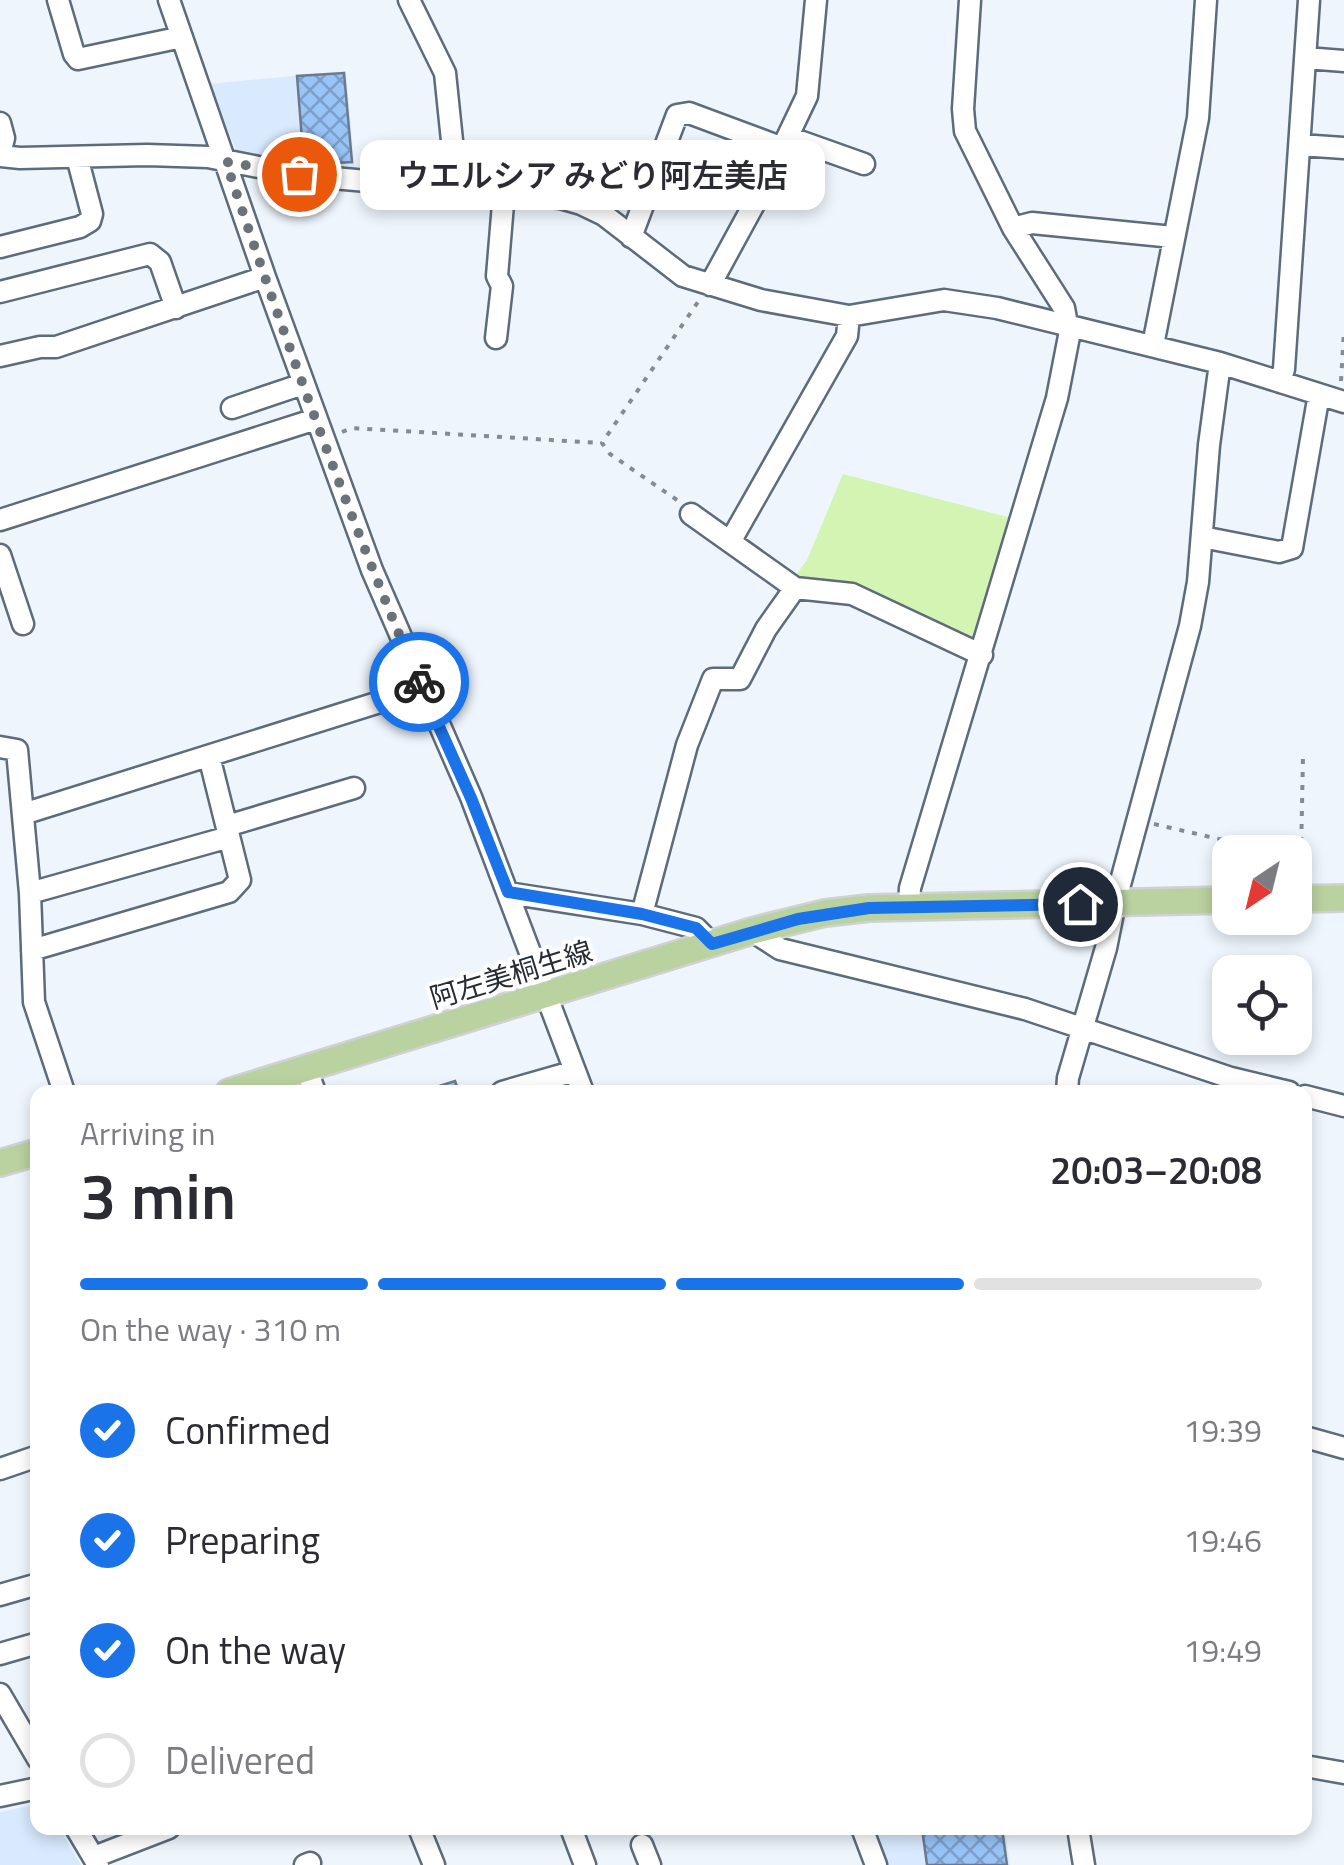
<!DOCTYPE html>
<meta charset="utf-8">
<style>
body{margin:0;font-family:"Titillium Web","Noto Sans JP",sans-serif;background:#f7f7f7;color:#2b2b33;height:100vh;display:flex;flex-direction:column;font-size:38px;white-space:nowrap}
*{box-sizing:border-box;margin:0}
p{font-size:32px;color:#7c7c81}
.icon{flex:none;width:55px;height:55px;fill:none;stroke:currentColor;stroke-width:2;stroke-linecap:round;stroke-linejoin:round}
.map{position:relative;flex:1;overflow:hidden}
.sheet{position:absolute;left:30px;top:1085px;width:1282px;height:750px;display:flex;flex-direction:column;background:#fff;border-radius:20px;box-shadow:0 5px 15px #0003}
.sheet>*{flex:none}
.needle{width:65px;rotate:215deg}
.fabs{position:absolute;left:1212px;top:835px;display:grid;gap:20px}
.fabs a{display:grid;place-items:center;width:100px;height:100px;border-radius:20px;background:#fff;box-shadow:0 5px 15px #0003;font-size:50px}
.pin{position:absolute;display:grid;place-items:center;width:85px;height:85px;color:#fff;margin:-42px;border:5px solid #fff;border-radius:50%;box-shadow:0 2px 10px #0007}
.courier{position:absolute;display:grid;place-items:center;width:100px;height:100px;margin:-50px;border:8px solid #1a73e8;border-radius:50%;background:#fff;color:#222;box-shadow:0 2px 12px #0007}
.bubble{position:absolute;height:70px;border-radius:20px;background:#fff;box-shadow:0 5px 15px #0003;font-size:32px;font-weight:600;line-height:70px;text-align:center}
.overview em{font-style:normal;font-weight:600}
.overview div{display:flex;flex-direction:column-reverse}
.overview{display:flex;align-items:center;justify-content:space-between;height:170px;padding:0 50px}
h1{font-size:65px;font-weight:600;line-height:75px}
.bar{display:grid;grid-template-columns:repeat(4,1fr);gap:15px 10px;align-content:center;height:120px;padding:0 50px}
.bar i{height:12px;border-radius:8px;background:#e1e1e2}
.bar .current{background:#1a73e8}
.bar p{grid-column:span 4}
ol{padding:0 50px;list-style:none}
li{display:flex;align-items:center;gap:30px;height:110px}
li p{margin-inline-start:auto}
li .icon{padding:10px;border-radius:50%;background:#1a73e8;color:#fff;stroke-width:4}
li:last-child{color:#7c7c81}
li i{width:55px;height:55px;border:5px solid #e1e1e2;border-radius:50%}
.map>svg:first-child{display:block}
</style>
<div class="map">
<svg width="1344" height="1865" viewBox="0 0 1344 1865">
<defs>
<pattern id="building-cross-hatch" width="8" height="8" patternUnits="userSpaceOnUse" patternTransform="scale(2.5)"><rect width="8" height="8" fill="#98c4f7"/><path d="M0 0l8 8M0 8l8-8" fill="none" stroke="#7c9fc9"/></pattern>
</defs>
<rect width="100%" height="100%" fill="#eef5fd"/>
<path fill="#d9eafe" d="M346,71L355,173L238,155L209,84Z
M37,1804L38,1828H59L81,1865H0V1812Z
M874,1828H1005L1010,1865H888Z"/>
<path fill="#d3f4b2" d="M843,474L1015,519L979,638L964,639L793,579L807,560Z"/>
<path fill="url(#building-cross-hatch)" stroke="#6c7a8c" stroke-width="2.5" d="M344,73L352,162L304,165L297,76Z
M455,1081L459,1092H420Z
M922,1828H1002L1007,1865H927Z"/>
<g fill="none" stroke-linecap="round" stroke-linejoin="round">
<defs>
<path id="minor" d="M58,0L74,54L78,59L182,37
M169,0L265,277L372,570L471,797L583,1092
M409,0L445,73L457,189
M970,0L963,109L965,131L1013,228L1064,308L1067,324
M1306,58L1344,61
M0,123L4,138L0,154
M788,137L864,164
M1300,145L1344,148
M0,156L20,158L147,155L208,157L299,175L560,198L581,204L604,215L683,276L761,300L849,316L944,300L997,308L1220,363L1344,402
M1013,228L1032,223L1173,237
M631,237L677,115L689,113L783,148
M0,247L80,227L90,221L92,214L77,157
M710,285L765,184L807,96L816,0
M0,292L150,254L160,262L176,308
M496,338L502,286L497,276L504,192
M1153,345L1198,118L1206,0
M0,356L40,347H56L265,277
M1280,382L1284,369L1309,0
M232,408L303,384
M691,514L795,588L852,594L982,655
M0,520L316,419
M1202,537L1279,552L1292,548L1319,394
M730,542L847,336L849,316
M0,555L23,624
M0,747L17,750L30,893L34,1002L64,1092
M23,814L402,695L420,686
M227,826L354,788
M30,893L229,837
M508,893L642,914L696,928L712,944
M909,906L910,888L1057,398L1071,326
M642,914L687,745L713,679H740L766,629L795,588
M752,931L780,949L1025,1009L1231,1078L1289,1092
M32,950L229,892L240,880L209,756
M306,1068L315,1092
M502,1092L575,1071
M1067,1092L1068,1078L1106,948L1115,903L1190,626L1198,582L1209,445L1220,363
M1305,1096L1344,1106
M1305,1437L1344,1448
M0,1469L38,1456
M0,1595L38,1584
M0,1654L38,1643
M0,1694L38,1759
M1305,1766L1344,1773
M0,1796L38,1788
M76,1828L98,1865
M419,1828L434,1865
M571,1828L585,1865
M862,1828L876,1865
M1078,1828L1084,1865
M642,1845L650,1865
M94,1857L169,1828
M305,1865L310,1863"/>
<path id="major" d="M1295,899L1344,898
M229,1092L752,931L825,913L869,908L1230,900
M0,1163L38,1152"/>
</defs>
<use href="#minor" stroke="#5d6b7b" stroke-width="25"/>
<use href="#major" stroke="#cfd1d2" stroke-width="30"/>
<path stroke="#858b93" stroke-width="4" stroke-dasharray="5 8" stroke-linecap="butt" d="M1341,381L1344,331
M342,432L352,428L601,443
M677,500L610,454L602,443L700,299
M1154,824L1275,852
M1295,854L1303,859L1301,879
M1301,855L1303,756
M193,1092L208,1088"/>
<use href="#minor" stroke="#fff" stroke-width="20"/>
<use href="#major" stroke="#bad1a0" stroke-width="25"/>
</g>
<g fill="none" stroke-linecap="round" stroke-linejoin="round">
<path stroke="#6c727a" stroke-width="10" stroke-dasharray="0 18" d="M299,174L226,162C284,337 347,512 419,682"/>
<path stroke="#1a73e8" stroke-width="12" d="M419,682L471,798L508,892L642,914L696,928L712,944L798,919L869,908L1080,904"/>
</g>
<g text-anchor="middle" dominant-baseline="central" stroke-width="8" stroke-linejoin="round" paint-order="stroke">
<g font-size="28" fill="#262c33" stroke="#fff">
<text transform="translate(511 974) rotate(-17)">阿左美桐生線</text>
</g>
</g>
</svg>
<div class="fabs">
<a><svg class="needle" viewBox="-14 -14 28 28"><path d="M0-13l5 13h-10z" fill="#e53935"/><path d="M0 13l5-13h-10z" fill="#7c7c81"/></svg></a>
<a><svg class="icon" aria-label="locate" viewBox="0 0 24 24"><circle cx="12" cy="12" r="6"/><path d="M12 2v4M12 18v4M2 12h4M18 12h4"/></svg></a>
</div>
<div class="pin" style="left:299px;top:174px;background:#ea580c"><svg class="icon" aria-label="bag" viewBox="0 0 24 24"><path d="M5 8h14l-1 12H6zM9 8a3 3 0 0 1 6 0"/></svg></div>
<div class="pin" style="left:1080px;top:904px;background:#1f2937"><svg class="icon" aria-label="home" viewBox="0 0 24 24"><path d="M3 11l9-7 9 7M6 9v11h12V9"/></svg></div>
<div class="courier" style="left:419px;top:682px"><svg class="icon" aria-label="bike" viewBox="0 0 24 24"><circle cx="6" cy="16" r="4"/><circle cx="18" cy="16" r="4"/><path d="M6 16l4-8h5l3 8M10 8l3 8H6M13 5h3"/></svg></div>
<div class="bubble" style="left:360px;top:140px;width:465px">ウエルシア みどり阿左美店</div>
<section class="sheet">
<div class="overview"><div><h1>3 min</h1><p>Arriving in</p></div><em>20:03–20:08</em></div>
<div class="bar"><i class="current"></i><i class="current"></i><i class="current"></i><i></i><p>On the way · 310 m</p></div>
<ol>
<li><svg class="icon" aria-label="check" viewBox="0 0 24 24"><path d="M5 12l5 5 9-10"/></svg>Confirmed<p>19:39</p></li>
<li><svg class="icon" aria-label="check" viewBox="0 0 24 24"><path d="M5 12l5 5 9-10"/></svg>Preparing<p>19:46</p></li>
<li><svg class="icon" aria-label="check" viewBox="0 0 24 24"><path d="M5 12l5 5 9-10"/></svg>On the way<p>19:49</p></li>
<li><i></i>Delivered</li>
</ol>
</section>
</div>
